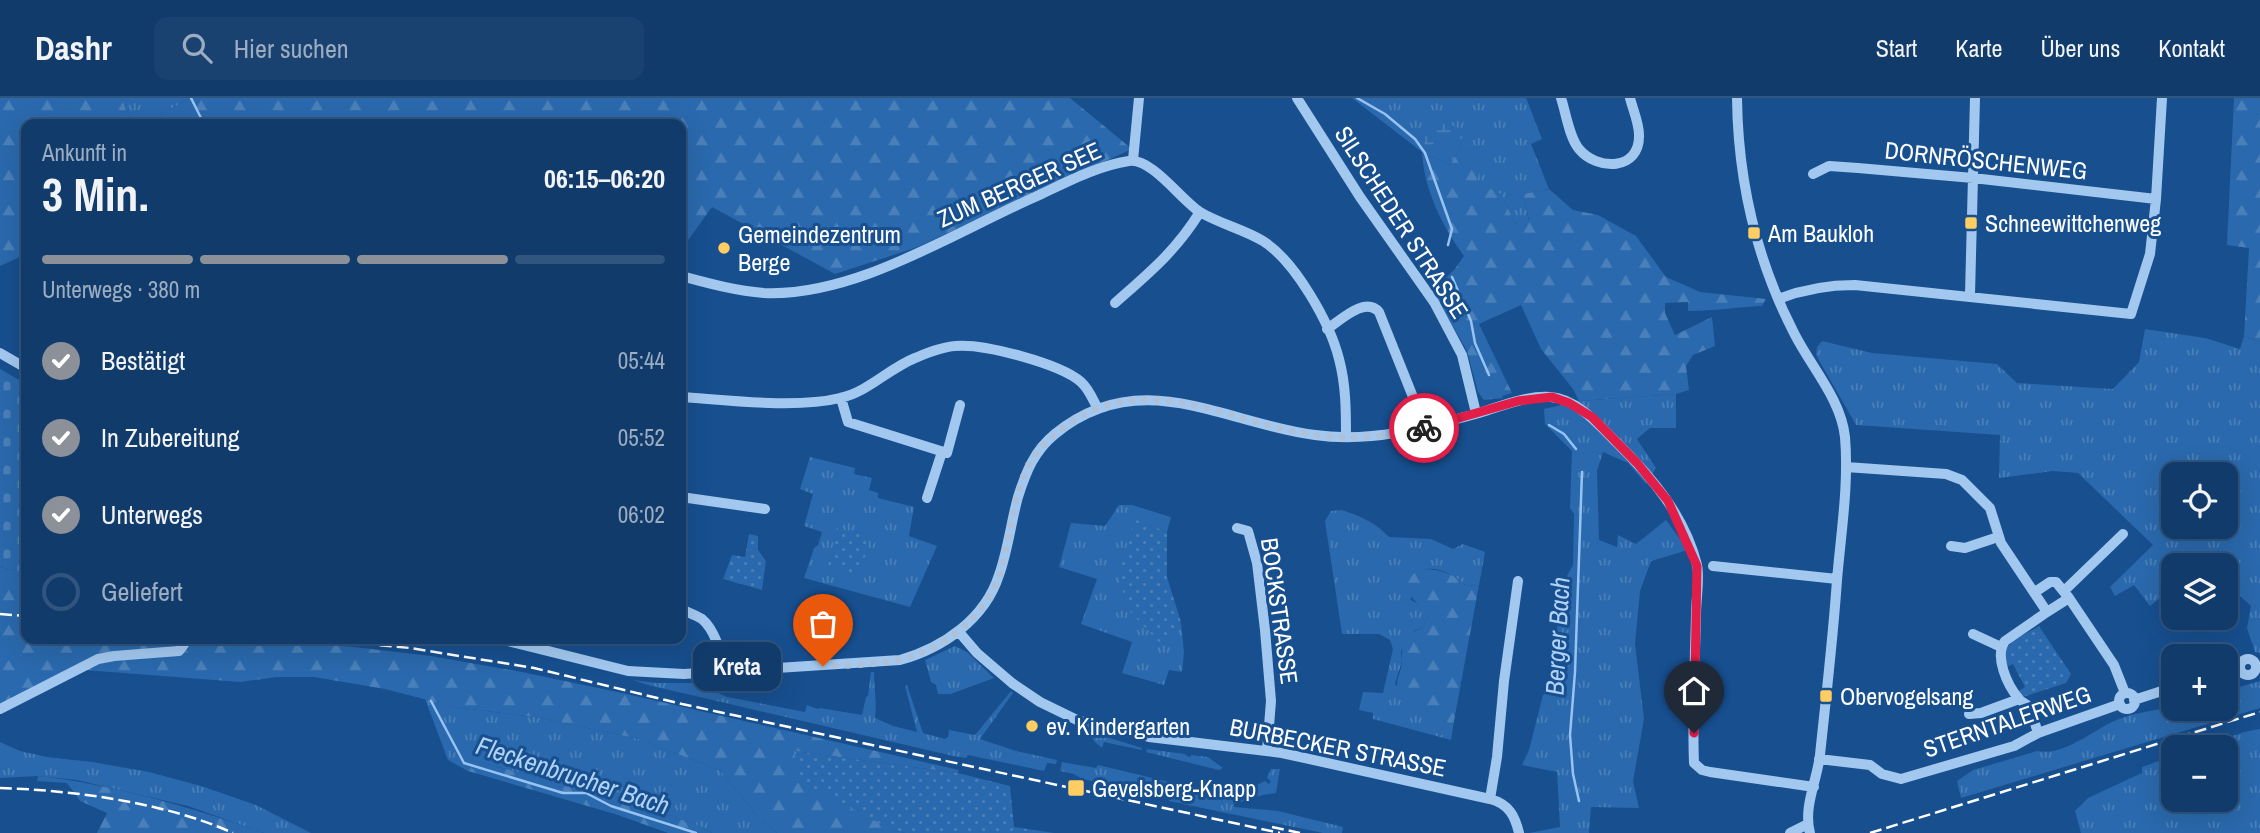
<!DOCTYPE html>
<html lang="de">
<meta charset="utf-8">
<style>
body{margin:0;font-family:"Archivo Narrow",sans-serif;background:#1a4271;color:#f1f3f6;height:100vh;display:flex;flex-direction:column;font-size:26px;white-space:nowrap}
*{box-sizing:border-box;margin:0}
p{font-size:23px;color:#9cadc1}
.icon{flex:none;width:38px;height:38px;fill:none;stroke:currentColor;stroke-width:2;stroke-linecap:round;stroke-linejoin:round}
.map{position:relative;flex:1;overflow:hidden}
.details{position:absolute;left:21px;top:21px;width:665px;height:525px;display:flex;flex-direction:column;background:#113b6b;border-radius:14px;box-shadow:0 7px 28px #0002,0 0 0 2px #30557e}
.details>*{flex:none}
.fabs{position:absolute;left:2161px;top:364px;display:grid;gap:14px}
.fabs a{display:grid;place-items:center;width:77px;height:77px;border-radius:14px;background:#113b6b;box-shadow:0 7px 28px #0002,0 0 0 2px #30557e;font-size:35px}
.pin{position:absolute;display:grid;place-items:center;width:60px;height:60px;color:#fff;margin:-72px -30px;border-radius:50% 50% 50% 0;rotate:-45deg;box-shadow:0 0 7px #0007}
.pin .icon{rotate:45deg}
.courier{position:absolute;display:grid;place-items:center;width:70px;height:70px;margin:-35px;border:5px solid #e11d48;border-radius:50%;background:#fff;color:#222;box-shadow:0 2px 9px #0007}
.bubble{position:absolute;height:49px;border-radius:14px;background:#113b6b;box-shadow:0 7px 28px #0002,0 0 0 2px #30557e;font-size:23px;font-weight:700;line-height:49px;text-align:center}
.head em{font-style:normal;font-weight:700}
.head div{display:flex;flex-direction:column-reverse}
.head{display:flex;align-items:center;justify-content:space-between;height:119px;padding:0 21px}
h1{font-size:46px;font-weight:700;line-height:52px}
.bar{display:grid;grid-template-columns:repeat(4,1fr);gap:10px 7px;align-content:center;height:84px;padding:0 21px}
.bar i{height:9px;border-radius:5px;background:#30557e}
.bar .current{background:#8c9099}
.bar p{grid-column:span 4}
ol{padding:0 21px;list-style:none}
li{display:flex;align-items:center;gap:21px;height:77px}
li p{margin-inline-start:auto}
li .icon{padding:7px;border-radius:50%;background:#8c9099;color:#fff;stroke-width:4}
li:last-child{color:#9cadc1}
li i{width:38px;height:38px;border:4px solid #30557e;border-radius:50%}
header{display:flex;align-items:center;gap:42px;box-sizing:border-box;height:98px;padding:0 35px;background:#113b6b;border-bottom:2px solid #30557e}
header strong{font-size:33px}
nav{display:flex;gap:38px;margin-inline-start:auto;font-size:24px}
.search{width:490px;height:63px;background:#1a4271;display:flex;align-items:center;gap:18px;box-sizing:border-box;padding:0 24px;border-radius:14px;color:#9cadc1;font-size:26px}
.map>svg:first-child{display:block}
</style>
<header>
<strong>Dashr</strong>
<div class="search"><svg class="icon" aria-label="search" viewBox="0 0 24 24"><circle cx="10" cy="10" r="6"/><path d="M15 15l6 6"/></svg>Hier suchen</div>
<nav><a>Start</a><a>Karte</a><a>Über uns</a><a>Kontakt</a></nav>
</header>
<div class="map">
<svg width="2260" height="735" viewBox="0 0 2260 735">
<defs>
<pattern id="grass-tufts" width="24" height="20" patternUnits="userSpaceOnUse" patternTransform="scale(1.75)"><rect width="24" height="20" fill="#2a69ad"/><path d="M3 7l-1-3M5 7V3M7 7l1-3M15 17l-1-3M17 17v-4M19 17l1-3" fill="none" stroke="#4a80b9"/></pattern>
<pattern id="forest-firs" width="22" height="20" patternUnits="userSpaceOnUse" patternTransform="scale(1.75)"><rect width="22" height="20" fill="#2a69ad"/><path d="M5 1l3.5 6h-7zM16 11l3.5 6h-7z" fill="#4a80b9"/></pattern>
<pattern id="wetland-marsh" width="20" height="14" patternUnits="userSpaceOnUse" patternTransform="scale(1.75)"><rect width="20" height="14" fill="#2a69ad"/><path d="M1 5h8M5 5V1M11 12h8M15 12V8" fill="none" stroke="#4a80b9"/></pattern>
<pattern id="cemetery-stones" width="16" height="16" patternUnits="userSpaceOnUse" patternTransform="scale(1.75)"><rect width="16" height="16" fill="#2a69ad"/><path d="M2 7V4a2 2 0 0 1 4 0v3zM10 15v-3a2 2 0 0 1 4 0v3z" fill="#4a80b9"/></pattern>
<pattern id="park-dots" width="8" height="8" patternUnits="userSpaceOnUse" patternTransform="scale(1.75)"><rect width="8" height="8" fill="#2a69ad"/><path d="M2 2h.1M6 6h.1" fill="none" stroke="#4a80b9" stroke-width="1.8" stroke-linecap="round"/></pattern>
</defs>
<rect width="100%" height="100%" fill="#174f8f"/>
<path fill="url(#grass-tufts)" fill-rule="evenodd" d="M122,0H190L160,17L161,26H140L127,15Z
M1352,0H1526L1542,41L1531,46L1549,91L1523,96L1529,123L1515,126L1502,97L1476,83L1461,48L1450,67L1422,54Z
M2145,231L2205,240L2240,251L2244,238L2260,244V555L2255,554L2247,530L2251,508L2236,494L2226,493V467H2174L2173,489L2150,508L2134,487L2115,498L2110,489L2153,447L2078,375L2053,373L1999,380L2000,337L1856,327L1816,257L1817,249L1822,243L1872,255L1997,266L2017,285L2113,291L2139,264ZM2174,376H2226V429H2174Z
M1676,296V330H1650L1637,341L1656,370L1646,386L1628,365L1603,354L1597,373L1599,442L1617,449L1618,437L1636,446L1666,422L1688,452L1651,463L1640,493L1635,546L1644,621L1633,683L1639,710L1591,709L1589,735H1529L1560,729L1557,674L1522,667L1529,652L1543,597L1554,588L1559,492L1573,467L1574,416L1570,410L1572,353L1545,326L1544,311L1579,303Z
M810,359L855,370L854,376L872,380L869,392L878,395V400L914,409L909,438L937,448L910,509L804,480L814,450L818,447L822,434L804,428L813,396L800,391Z
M1119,407H1132L1171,419L1167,434L1134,422L1162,546L1181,524L1184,555L1182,574L1169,572L1164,587L1122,575L1132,544L1081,526L1097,481L1059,469L1071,425L1105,428Z
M1341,412C1359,417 1376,425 1389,439L1431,441L1453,451L1463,446L1485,454L1479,487L1466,488C1452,474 1429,463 1411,478V502L1423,509L1428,520L1422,530L1414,533L1401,553L1402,563L1395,586L1420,610L1451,626L1454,623L1451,642L1373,621V615L1359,612L1363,594L1383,595L1393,551L1390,542L1379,536H1342L1325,423L1331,413Z
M955,548L967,554L994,580L951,596H938L936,587L931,584L925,562Z
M871,574H874C874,590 877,604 875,620L893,628L917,634L905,588L907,587L923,635L945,641L948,639L949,632L975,637L1011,593L1013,595L980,641L1016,653L1057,662L1056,666L1047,665L1044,673L968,657L966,660L953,658L648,587L633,582L656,585H718V595L727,599L805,614L807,607L818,611L820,610L862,617L866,599L868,598Z
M2260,583V610L1961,700L1957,683L1973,672L2037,653C2065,659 2095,630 2119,621C2136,614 2156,613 2173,608L2174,611H2226V593Z
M425,601L455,609L535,619L639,641L721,673L757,718L777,735H712L700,728L619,700L483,665L468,673L448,662Z
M2260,631V735H2081L2075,713L2088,700L2142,675V669L2173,658L2174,702H2226V649H2200L2244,634Z
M1087,633L1142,650V652L1104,644L1102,650L1095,644Z
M0,644L20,653L47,659L92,664L149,674L201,688L256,707L311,735H264L188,708L77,682L38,678L0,680Z
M1147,651L1185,656L1187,658L1191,659V657L1208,659L1223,670L1219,672L1146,654Z
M1062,664L1096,670L1098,667L1215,695L1219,687H1240L1251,690L1265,683L1269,686L1271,683L1267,680L1271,671H1280L1276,695L1263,697L1234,706V709L1278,713L1343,729L1342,735H1323L1169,703V699L1113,687V685L1108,684L1107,686L1082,681L1074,676L1060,673Z"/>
<path fill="url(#forest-firs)" d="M0,0H122L127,15L140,26H26V156L0,168Z
M190,0H1070L1132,51L915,150L835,176L712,109L681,152V26H161L160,17Z
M2234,0H2260V244L2244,238L2249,150L2227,147Z
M1470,47L1481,69L1477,83L1502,97L1515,126L1529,122L1523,96L1549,91L1573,112L1598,117L1636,138L1666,179L1700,194L1766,201L1762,208C1737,209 1713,213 1688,213V204L1665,205V215L1675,237L1712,219L1715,248L1693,257L1686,268L1689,292L1676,296L1579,303L1573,291L1541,251L1521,207L1479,226L1512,295L1502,298L1503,300L1484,302L1478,294L1467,253L1433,193L1454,172L1464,158C1442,128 1424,91 1422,54L1450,67L1461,48Z
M0,469L26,475V541H251L354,549L431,558L522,574L622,595L959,672L958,675L794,653L892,732L905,735H777L757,718L721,673L639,641L535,619L455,609L385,591L314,579H276L241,584L71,571L0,606Z
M1419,471C1439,471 1452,474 1466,488L1479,487L1454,623L1451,626L1400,601C1393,578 1401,581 1402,562C1402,553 1402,547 1405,538L1422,530L1428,520C1422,507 1412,503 1405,490L1411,478Z
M483,665L619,700L700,728L712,735H668L618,717L468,673Z
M38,678C117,687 190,709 264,735H97L107,715L80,703L67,685L37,683Z"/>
<path fill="url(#wetland-marsh)" d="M1447,22L1466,39L1430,53L1417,35Z"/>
<path fill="url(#cemetery-stones)" d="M0,271L26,286V475L0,469Z"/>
<path fill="url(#park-dots)" d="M1134,421L1167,434V479L1181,524L1162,547L1131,515L1118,479Z
M837,430L870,439L860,478L828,467Z
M749,436L758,438V452L766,463L762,492L723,481L732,457L745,459Z
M2039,528L2071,576L2066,585L2023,599L2019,593L2025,589L2013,566L2006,569C1998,544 2023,538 2039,528Z
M794,653L958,675L1010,688L1014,729L1054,735H905L892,732L800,683Z"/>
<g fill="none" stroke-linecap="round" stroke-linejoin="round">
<path stroke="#96c3f2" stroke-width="2.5" d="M191,0L204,26
M1357,0L1385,16L1415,41L1425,55L1452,131L1448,147
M1452,179L1471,223L1475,245L1489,277
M1549,327L1564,336L1576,351
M431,603L464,665L563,695H586L611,708L696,735
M1579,703L1573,676L1570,637L1575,574L1582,374"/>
<path stroke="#a3c8ef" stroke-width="10" d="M1297,0L1360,99L1434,204L1462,257L1476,315
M1561,0C1566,15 1569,39 1579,51C1597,73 1640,73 1639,37C1639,25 1633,12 1630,0
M1737,0C1738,83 1756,161 1794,235C1811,269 1841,301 1845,339C1849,387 1841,434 1837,482C1833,541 1826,599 1820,657C1817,683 1803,709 1810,735
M1133,62L1139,0
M1813,76L1829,68L1858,70L1973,80L2156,101
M681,178C707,185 736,193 764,195C855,199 953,135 1035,99C1065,85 1096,68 1129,63C1152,60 1181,102 1200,114C1220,126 1243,131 1263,143C1295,163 1330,225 1339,261C1346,287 1346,313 1346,339
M1970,197L1975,0
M1778,201C1804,191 1828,187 1855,187L2131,216L2150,156L2156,101L2162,0
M1115,205C1150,174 1175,154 1200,114
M1327,231C1341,222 1365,198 1379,214L1425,329
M0,255L26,270
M681,299C726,302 796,311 840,300C868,294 888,271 915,260C927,255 941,249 955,248C983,245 1061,266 1081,284C1089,291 1093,302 1098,311
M841,300L848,324L947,355L960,307
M1846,369L1946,376L1962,382L1990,410L2001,445L2047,514L2069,500L2056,484H2050L2035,494
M681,399L765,411
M927,400L942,354
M1237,430L1248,433L1257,465L1265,532L1271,603L1267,653
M1951,448L1965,450L1998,439
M1713,468L1837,481
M2064,493L2123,436
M2069,500L2114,567L2125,595
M681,511C687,514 696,517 702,521C716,533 721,557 726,574
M959,534L977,555L1012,585L1040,604L1077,622L1149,639L1282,655L1490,701C1509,706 1515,718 1519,735
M1973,536L2001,549
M500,541L628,573L684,576L900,562C943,550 985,521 999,477C1008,452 1011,424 1018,399C1026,374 1034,353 1055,336C1141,266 1223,325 1315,337C1371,345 1425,330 1479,315C1501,308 1528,297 1551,299C1577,301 1599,327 1616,344C1651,378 1685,418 1697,467C1700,481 1696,501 1696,516C1695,565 1692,615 1694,665L1702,672L1710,674L1814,689
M2240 569a8 8 0 1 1 16 0a8 8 0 1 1-16 0Z
M2226,573L2239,569
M2119 603a8 8 0 1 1 16 0a8 8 0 1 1-16 0Z
M2134,602L2174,589
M0,611L98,561L114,558L179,553L188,541
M1969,616L1981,615L2019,601
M2038,635C2035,627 2033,615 2028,608C2025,605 2021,604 2019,601C2007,587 1994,558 2005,543L2047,514
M1819,661L1870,667L1882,676L1901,681L2014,648L2038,635L2120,606
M1490,701L1497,659L1504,583L1518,483
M1790,735L1808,726"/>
<path stroke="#fff" stroke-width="2.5" stroke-dasharray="12 5" stroke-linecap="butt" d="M0,516L26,518
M312,541L410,550L534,570L682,606L1280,735
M0,690C73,692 167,705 233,735
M1272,729L1300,735
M1870,735L2260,614"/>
</g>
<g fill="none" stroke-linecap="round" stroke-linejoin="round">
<path stroke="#aec1d8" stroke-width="7" stroke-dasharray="0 12.6" d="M823,568C849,567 877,567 902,561C945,551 988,516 1001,473C1010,439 1013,402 1027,370C1038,347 1063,328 1085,316C1155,279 1232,323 1302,335C1342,343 1384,340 1424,330"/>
<path stroke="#e11d48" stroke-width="9" d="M1424,330L1518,303L1552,299L1569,305L1592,319L1637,365L1668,403L1697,468L1694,635"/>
</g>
<g fill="#ffcd62" stroke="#174f8f" stroke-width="2.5">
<rect x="1964" y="118" width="14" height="14" rx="3.5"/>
<rect x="1747" y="128" width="14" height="14" rx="3.5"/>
<circle cx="724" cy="150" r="7"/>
<rect x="1819" y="591" width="14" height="14" rx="3.5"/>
<circle cx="1032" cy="628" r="7"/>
<rect x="1067" y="681" width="18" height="18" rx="3.5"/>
</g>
<g text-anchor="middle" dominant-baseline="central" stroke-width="6" stroke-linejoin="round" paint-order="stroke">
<g font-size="24" fill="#fff" stroke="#174f8f">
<text transform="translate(1986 62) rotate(6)">DORNRÖSCHENWEG</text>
<text transform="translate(1019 86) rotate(-24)">ZUM BERGER SEE</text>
<text transform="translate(1402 124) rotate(57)">SILSCHEDER STRASSE</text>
<text transform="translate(1280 513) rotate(82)">BOCKSTRASSE</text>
<text transform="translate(2007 623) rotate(-19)">STERNTALERWEG</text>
<text transform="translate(1338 649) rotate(11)">BURBECKER STRASSE</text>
</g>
<g font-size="24" fill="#fff" stroke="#174f8f" text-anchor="start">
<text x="1985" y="125">Schneewittchenweg</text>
<text x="1768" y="135">Am Baukloh</text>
<text x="738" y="136">Gemeindezentrum<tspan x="738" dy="28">Berge</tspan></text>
<text x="1840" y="598">Obervogelsang</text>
<text x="1046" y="628">ev. Kindergarten</text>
<text x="1092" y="690">Gevelsberg-Knapp</text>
</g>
<g font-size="26" font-style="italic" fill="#afd2f6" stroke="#174f8f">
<text transform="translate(1557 538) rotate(-87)">Berger Bach</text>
<text transform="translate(573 677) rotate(18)">Fleckenbrucher Bach</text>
</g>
</g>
</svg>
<div class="fabs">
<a><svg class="icon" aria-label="locate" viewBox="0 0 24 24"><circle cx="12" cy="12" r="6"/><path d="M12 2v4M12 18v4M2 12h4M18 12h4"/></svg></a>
<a><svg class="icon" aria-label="layers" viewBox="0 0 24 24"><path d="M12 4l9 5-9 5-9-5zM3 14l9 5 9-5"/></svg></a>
<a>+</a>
<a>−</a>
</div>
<div class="pin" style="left:823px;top:568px;background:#ea580c"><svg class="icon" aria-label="bag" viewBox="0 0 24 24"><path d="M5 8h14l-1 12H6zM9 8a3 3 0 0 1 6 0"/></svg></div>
<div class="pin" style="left:1694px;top:635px;background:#1f2937"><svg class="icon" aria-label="home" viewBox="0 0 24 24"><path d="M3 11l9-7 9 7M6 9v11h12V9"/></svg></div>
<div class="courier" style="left:1424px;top:330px"><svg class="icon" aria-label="bike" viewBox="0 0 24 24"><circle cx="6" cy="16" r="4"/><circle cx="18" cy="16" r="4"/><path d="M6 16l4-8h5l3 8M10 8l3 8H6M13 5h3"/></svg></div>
<div class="bubble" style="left:693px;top:544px;width:88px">Kreta</div>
<section class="details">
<div class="head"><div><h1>3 Min.</h1><p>Ankunft in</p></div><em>06:15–06:20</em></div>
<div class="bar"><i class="current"></i><i class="current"></i><i class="current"></i><i></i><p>Unterwegs · 380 m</p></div>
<ol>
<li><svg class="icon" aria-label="check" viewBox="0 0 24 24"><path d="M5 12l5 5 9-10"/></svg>Bestätigt<p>05:44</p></li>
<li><svg class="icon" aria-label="check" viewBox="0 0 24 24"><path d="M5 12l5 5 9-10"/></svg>In Zubereitung<p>05:52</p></li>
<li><svg class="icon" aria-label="check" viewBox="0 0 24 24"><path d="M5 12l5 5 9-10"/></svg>Unterwegs<p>06:02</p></li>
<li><i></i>Geliefert</li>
</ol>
</section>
</div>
